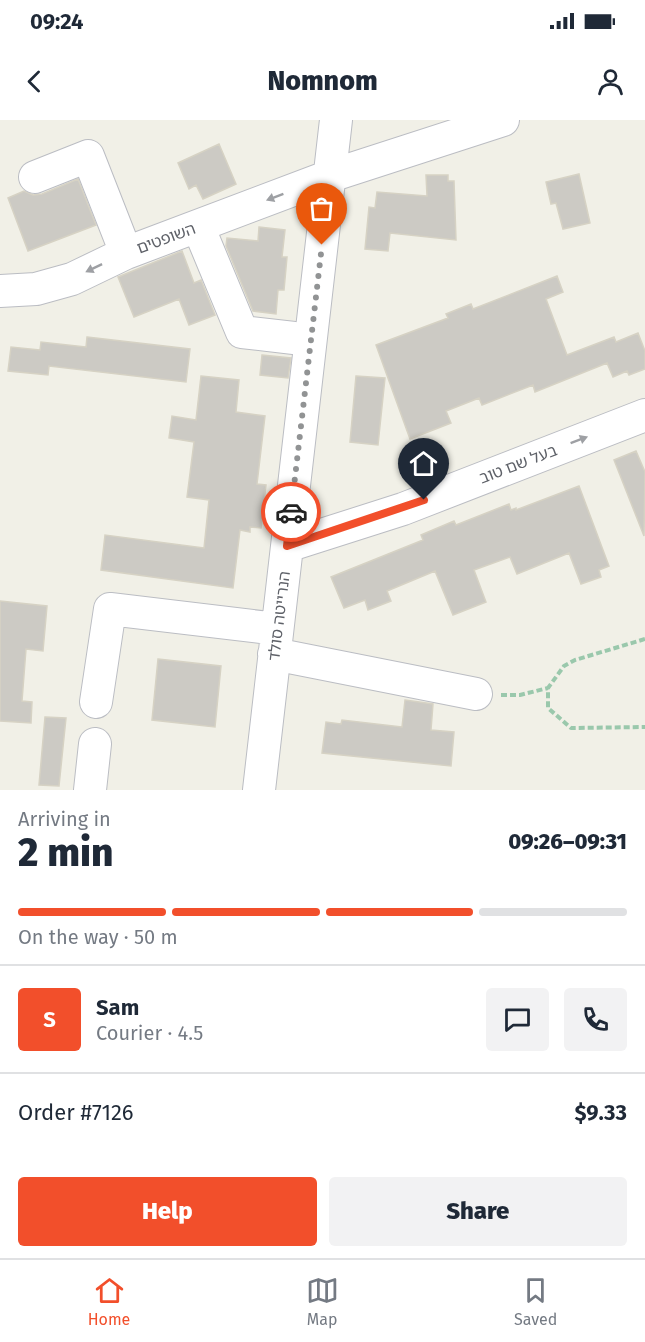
<!DOCTYPE html>
<meta charset="utf-8">
<style>
body{margin:0;font-family:"Fira Sans","Noto Sans Hebrew",sans-serif;background:#f2f2f3;color:#1f2937;height:100vh;display:flex;flex-direction:column;font-size:22px;white-space:nowrap}
*{box-sizing:border-box;margin:0}
p{font-size:20px;color:#747a83}
.icon{flex:none;width:33px;height:33px;fill:none;stroke:currentColor;stroke-width:2;stroke-linecap:round;stroke-linejoin:round}
.map{position:relative;height:670px;overflow:hidden}
.drawer{display:flex;flex-direction:column;background:#fff;flex:1}
.drawer>*{flex:none}
.pin{position:absolute;display:grid;place-items:center;width:51px;height:51px;color:#fff;margin:-62px -26px;border-radius:50% 50% 50% 0;rotate:-45deg;box-shadow:0 0 6px #0007}
.pin .icon{rotate:45deg}
.courier{position:absolute;display:grid;place-items:center;width:60px;height:60px;margin:-30px;border:4px solid #f24f2b;border-radius:50%;background:#fff;color:#222;box-shadow:0 2px 8px #0007}
.headline em{font-style:normal;font-weight:800}
.headline div{display:flex;flex-direction:column-reverse}
.headline{display:flex;align-items:center;justify-content:space-between;height:102px;padding:0 18px}
h1{font-size:39px;font-weight:800;line-height:45px}
.bar{display:grid;grid-template-columns:repeat(4,1fr);gap:9px 6px;align-content:center;height:72px;padding:0 18px}
.bar i{height:8px;border-radius:4px;background:#e0e1e3}
.bar .current{background:#f24f2b}
.bar p{grid-column:span 4}
.line{display:flex;align-items:center;gap:15px;padding:0 18px;border-top:2px solid #e0e1e3}
.line div{flex:1}
.round{display:grid;place-items:center;flex:none;width:63px;height:63px;border-radius:6px;background:#f2f2f3}
.button{display:flex;gap:12px;margin-top:auto;padding:12px 18px}
.button a{flex:1;height:69px;border-radius:6px;background:#f24f2b;color:#fff;font-size:24px;font-weight:800;line-height:69px;text-align:center}
.button a+a{background:#f2f2f3;color:#1f2937}
.status{display:flex;justify-content:space-between;align-items:center;height:42px;padding:0 30px;background:#fff;direction:ltr}
.status svg{height:16px;fill:currentColor}
header{display:flex;justify-content:space-between;align-items:center;height:78px;padding:0 18px;background:#fff;font-size:27px;font-weight:800}
.menu{display:flex;justify-content:space-around;align-items:center;height:84px;border-top:2px solid #e0e1e3;background:#fff;font-size:16px;color:#747a83}
.menu a{display:grid;justify-items:center;gap:3px}
.menu .current{color:#f24f2b}
.map>svg:first-child{display:block}
</style>
<div class="status"><b>09:24</b><svg viewBox="0 0 49 12"><path d="M0 12V9h3v3zM5 12V6h3v6zM10 12V3h3v9zM15 12V0h3v12zM26 1h20v11H26zM47 4h2v5h-2z"/></svg></div>
<header><svg class="icon" aria-label="back" viewBox="0 0 24 24"><path d="M15 5l-7 7 7 7"/></svg>Nomnom<svg class="icon" aria-label="person" viewBox="0 0 24 24"><circle cx="12" cy="8" r="4"/><path d="M4 21q1-7 8-7t8 7"/></svg></header>
<div class="map">
<svg width="645" height="670" viewBox="0 0 645 670">
<rect width="100%" height="100%" fill="#f1f0e7"/>
<path fill="#cccac4" stroke="#d6d2c4" stroke-width="1.5" d="M219,24L236,64L203,79L196,65L189,69L178,43Z
M579,54L590,103L563,109L556,83L551,84L546,62Z
M426,55H448V61H454L456,120L390,113L388,131L365,129L369,87L375,88L377,72L427,76Z
M78,59L96,105L28,131L8,78L24,71L33,75L42,74Z
M259,107L285,110L282,137H287L284,170H278L276,194L253,191L226,126L227,118L258,121Z
M182,131L194,163L201,160L215,195L189,205L179,179L134,197L118,157Z
M557,156L563,172L546,179L567,235L614,217L616,222L638,213L645,231V249L629,255L627,251L613,257L607,243L535,272L533,265L482,285L479,278L446,291L451,303L410,319L376,225L448,198L446,194L471,184L473,189Z
M87,217L190,229L186,262L49,246L48,255L8,251L11,227L40,230L41,222L86,227Z
M262,235L291,238L288,258L260,255Z
M201,256L239,260L236,292L265,296L257,364L266,365L261,408L250,407V412L240,410L233,468L101,450L105,415L204,428L209,380L187,377L194,322L169,318L172,296L196,300Z
M356,256L385,258L378,325L350,322Z
M636,331L645,352L644,416L614,340Z
M579,366L609,446L599,450L601,457L581,464L569,433L517,454L510,437L474,450L486,482L453,495L435,451L387,471L391,481L368,490L365,480L344,488L331,457L423,420L421,415L454,401L456,405L509,384L511,390L516,388V390Z
M0,481L47,486L43,531L26,529L22,581L32,582L31,603L0,601Z
M158,539L221,546L215,607L152,600Z
M405,580L433,584L431,610L454,612L451,646L322,633L326,602L341,604L342,600L402,607Z
M45,597L66,598L59,666L39,665Z"/>
<g fill="none" stroke-linecap="round" stroke-linejoin="round">
<defs>
<path id="minor" d="M35,57L88,36L126,133
M198,106L242,212L294,218
M0,171L36,169L72,159L126,133L330,56L503,0
M287,426L403,389L645,295
M274,534L476,574
M96,582L110,489L277,509
M90,670L95,624
M259,670L336,0"/>
</defs>
<use href="#minor" stroke="#bbbdc3" stroke-width="34"/>
<path stroke="#9ac8ac" stroke-width="4" stroke-dasharray="6 3" stroke-linecap="butt" d="M645,519L575,540L564,546L548,568V588L571,608L645,607
M501,575H520L548,568"/>
<use href="#minor" stroke="#fff" stroke-width="32"/>
</g>
<defs><path id="oneway-solid" d="M-6-.8H1V-3.2L6.5 0L1 3.2V.8H-6Z" transform="scale(1.5)"/></defs>
<g fill="#9ea0a4">
<use href="#oneway-solid" transform="translate(275 77) rotate(159)"/>
<use href="#oneway-solid" transform="translate(94 148) rotate(154)"/>
<use href="#oneway-solid" transform="translate(579 320) rotate(-21)"/>
</g>
<g fill="none" stroke-linecap="round" stroke-linejoin="round">
<path stroke="#919394" stroke-width="6" stroke-dasharray="0 10.8" d="M291,392L322,125"/>
<path stroke="#f24f2b" stroke-width="8" d="M291,392L287,426L424,380"/>
</g>
<g text-anchor="middle" dominant-baseline="central" stroke-width="4.5" stroke-linejoin="round" paint-order="stroke">
<g font-size="16" fill="#5e6168" stroke="#fff">
<text transform="translate(166 118) rotate(-20)">השופטים</text>
<text transform="translate(518 344) rotate(-21)">בעל שם טוב</text>
<text transform="translate(279 496) rotate(-83)">הנרייטה סולד</text>
</g>
</g>
</svg>
<div class="pin" style="left:322px;top:125px;background:#ea580c"><svg class="icon" aria-label="bag" viewBox="0 0 24 24"><path d="M5 8h14l-1 12H6zM9 8a3 3 0 0 1 6 0"/></svg></div>
<div class="pin" style="left:424px;top:380px;background:#1f2937"><svg class="icon" aria-label="home" viewBox="0 0 24 24"><path d="M3 11l9-7 9 7M6 9v11h12V9"/></svg></div>
<div class="courier" style="left:291px;top:392px"><svg class="icon" aria-label="car" viewBox="0 0 24 24"><path d="M5 17H2v-5l4-1 3-4h7l3 4 3 1v5h-3M9 17h6M6 11h13"/><circle cx="7" cy="17" r="2"/><circle cx="17" cy="17" r="2"/></svg></div>
</div>
<section class="drawer">
<div class="headline"><div><h1>2 min</h1><p>Arriving in</p></div><em>09:26–09:31</em></div>
<div class="bar"><i class="current"></i><i class="current"></i><i class="current"></i><i></i><p>On the way · 50 m</p></div>
<div class="line" style="height:108px"><b class="round" style="background:#f24f2b;color:#fff">S</b><div><b>Sam</b><p>Courier · 4.5</p></div><a class="round"><svg class="icon" aria-label="chat" viewBox="0 0 24 24"><path d="M4 5h16v11H9l-5 4z"/></svg></a><a class="round"><svg class="icon" aria-label="phone" viewBox="0 0 24 24"><path d="M5 4h4l2 5-3 2q2 4 5 5l2-3 5 2v4C11 20 4 13 5 4z"/></svg></a></div>
<div class="line" style="height:78px"><div>Order #7126</div><b>$9.33</b></div>
<div class="button"><a>Help</a><a>Share</a></div>
</section>
<nav class="menu">
<a class="current"><svg class="icon" aria-label="home" viewBox="0 0 24 24"><path d="M3 11l9-7 9 7M6 9v11h12V9"/></svg>Home</a>
<a><svg class="icon" aria-label="map" viewBox="0 0 24 24"><path d="M3 6l6-2 6 2 6-2v14l-6 2-6-2-6 2zM9 4v14M15 6v14"/></svg>Map</a>
<a><svg class="icon" aria-label="saved" viewBox="0 0 24 24"><path d="M7 4h10v16l-5-4-5 4z"/></svg>Saved</a>
</nav>
